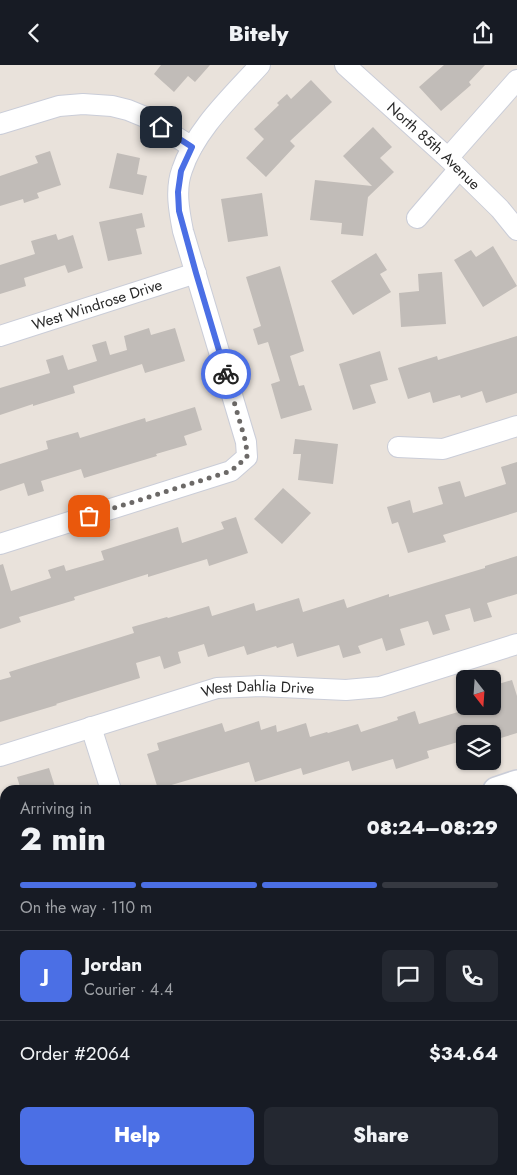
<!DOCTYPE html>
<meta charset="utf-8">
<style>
body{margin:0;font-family:Jost,sans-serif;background:#242831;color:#f1f3f6;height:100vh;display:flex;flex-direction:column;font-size:19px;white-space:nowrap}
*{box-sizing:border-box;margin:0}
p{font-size:16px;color:#9ea1a6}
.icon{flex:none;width:28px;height:28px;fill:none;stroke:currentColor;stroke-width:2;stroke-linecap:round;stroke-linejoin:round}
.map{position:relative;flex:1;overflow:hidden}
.drawer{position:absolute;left:0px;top:720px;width:518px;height:390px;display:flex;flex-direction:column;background:#171b24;border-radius:15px 15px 0 0;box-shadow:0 1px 4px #0004}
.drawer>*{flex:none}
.needle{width:32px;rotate:163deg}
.buttons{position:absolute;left:456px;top:605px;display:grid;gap:10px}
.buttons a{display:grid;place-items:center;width:45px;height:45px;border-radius:8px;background:#171b24;box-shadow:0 1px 4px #0004;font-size:25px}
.pin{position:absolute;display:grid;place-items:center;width:42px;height:42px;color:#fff;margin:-21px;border-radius:10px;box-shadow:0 2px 8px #0006}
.courier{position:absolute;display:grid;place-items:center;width:50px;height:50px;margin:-25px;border:4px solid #4b6fe5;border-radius:50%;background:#fff;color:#222;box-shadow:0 1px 6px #0007}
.summary em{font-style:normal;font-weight:800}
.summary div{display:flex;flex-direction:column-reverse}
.summary{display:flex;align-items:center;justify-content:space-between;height:85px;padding:0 20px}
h1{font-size:32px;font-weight:800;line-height:38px}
.bar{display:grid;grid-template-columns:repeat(4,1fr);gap:8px 5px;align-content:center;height:60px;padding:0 20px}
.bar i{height:6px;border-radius:4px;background:#363941}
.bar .active{background:#4b6fe5}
.bar p{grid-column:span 4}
.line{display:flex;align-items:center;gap:12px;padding:0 20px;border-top:1px solid #363941}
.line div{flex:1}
.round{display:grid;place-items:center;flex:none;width:52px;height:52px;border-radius:8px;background:#242831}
.primary-button{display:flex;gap:10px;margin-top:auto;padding:10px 20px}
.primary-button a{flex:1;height:58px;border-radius:8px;background:#4b6fe5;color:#fff;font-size:20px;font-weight:800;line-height:58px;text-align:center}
.primary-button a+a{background:#242831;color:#f1f3f6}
header{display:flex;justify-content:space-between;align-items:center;height:65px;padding:0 20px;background:#171b24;font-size:22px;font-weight:800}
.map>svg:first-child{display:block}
</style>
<header><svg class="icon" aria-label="back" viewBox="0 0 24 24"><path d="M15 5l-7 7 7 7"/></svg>Bitely<svg class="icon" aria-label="share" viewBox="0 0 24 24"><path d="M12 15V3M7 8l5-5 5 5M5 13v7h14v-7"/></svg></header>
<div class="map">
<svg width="517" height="1110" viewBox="0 0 517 1110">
<rect width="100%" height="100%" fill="#e9e2db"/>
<path fill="#c1bcb8" d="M161,0H210L195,17L188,11L174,27L154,9Z
M444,0H485L469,17L471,20L441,46L419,22Z
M311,15L332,37L290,76L295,81L266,112L246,93L264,74L254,64L279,40L277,38L287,29L291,34Z
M373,62L392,82L380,93L394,107L368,132L363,171L341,169L342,158L310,155L315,115L372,121L343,91Z
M50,86L61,120L37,128L39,133L24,138L23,134L0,141V111L38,98L35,91Z
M117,88L140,93L137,109L147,111L143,130L109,123Z
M262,128L268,171L228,177L221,134Z
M142,148L145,162L136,164L142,189L108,196L99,157Z
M56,169L58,175L73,170L83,203L68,208L65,200L24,213L26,221L0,229V200L35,189L31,176Z
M493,181L517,221L483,242L454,195L471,185L476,192Z
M376,188L387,205L380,209L391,227L353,250L331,216Z
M280,201L304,286L290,291L299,321L304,320L312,345L281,354L271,319L280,316L268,277L258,280L253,264L261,261L246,212Z
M442,207L446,259L401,262L399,228L419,226L418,209Z
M149,263L151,270L175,263L185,296L145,308L142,299L73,321L75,328L33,341V339L0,350V323L50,308L46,295L63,290L68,305L97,296L92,280L106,276L110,290L127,285L124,271Z
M517,271V328L486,338L482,326L461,333L460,330L433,338L430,327L408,334L398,303L437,291L438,295Z
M380,286L388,315L370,320L376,338L353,345L339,299Z
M195,342L202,365L184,371L187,380L156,389L157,391L84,413L81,404L41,416L44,426L28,431L24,418L0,426V399L48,384L46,376L78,367L80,373L145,353L146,357Z
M295,374L338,379L333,419L298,415L301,389H293Z
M517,397V447L443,470L446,477L408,488L398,457L392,459L387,442L410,435L413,448L443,439L438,422L460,416L465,432L506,419L501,402Z
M283,423L311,448L282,479L254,454Z
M236,452L248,488L209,501L207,494L148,512V509L74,532L75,535L19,552L21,557L0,564V500L3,499L11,526L51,513L48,505L64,500L66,506L104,495L101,486L178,462L182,478L224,464L221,457Z
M517,491V529L487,538L492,552L474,557L470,543L445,550L450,565L433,570L428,556L400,564L405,580L386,586L382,573L358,581L361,588L343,593L339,580L297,592L293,578L277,583L276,581L247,590L244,581L208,592L204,579L178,587L181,598L164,604L160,591L136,598L140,613L56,639L57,640L0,657V615L11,612L9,607L134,568L132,562L167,552L168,553L209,541L212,551L254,538L256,546L299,533L303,547L344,534L347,543L389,529V532L435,518L485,503V501Z
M512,615L517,631V668L494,675L492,669H465V675L427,686L429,693L396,704L393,694L352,706L349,696L303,710L301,703L255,717L249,697L158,724L147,689L159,685L157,678L222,658L225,667L259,656L261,665L276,660L277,667L306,658L310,672L327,667L328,668L358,659L361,667L398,655L397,652L415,646L419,659L458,647L456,641H492V637L500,635L495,620Z
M49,703L56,725H21L17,712Z"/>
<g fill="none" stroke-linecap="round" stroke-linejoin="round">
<defs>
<g id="minor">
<path id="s1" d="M345,0L448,93L500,144L517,165"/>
<path d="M0,59L59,41L83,39L112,41L128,45L145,52L192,82"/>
<path d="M448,93L517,15"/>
<path d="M417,153L459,104"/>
<path id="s2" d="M0,271L196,208"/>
<path d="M398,382L443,384L517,361"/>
<path d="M0,479L231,406L247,392L246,377L183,166C179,146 175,124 182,105C195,65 232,31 260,0"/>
<path d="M91,662L111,725"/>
<path id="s3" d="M0,691L217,623L260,621L346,625L380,622L517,579"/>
<path d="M512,941L517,955"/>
<path d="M0,1095L5,1093"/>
<path d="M430,1105L432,1110"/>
</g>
<path id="tertiary" d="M496,725L517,718
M0,884L5,882"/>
</defs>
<use href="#minor" stroke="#cacdd8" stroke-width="22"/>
<use href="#tertiary" stroke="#cacdd8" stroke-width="28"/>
<use href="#minor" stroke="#fff" stroke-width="20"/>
<use href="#tertiary" stroke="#fff" stroke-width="25"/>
</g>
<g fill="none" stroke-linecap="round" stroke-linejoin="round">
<path stroke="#6c6967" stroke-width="5" stroke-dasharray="0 9" d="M89,451L231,406L247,392L246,378L226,309"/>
<path stroke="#4b6fe5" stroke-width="6" d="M161,62L192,82L181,106L178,127L179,146L196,208L226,309"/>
</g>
<g text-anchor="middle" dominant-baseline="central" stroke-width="4" stroke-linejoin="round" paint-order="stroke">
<g font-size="15" fill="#282828" stroke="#fff">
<text stroke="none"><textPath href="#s1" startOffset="120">North 85th Avenue</textPath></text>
<text stroke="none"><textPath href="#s2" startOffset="102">West Windrose Drive</textPath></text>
<text stroke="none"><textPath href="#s3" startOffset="268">West Dahlia Drive</textPath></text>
</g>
</g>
</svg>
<div class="buttons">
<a><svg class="needle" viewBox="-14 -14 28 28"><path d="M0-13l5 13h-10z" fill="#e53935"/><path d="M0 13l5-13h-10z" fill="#9ea1a6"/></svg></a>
<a><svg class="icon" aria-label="layers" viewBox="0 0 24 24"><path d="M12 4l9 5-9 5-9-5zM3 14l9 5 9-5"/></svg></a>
</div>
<div class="pin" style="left:89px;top:451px;background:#ea580c"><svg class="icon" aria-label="bag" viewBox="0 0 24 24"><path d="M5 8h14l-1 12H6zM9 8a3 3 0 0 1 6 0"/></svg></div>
<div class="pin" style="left:161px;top:62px;background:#1f2937"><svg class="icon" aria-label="home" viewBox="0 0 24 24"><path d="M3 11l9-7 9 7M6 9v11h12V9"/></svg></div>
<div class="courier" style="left:226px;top:309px"><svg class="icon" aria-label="bike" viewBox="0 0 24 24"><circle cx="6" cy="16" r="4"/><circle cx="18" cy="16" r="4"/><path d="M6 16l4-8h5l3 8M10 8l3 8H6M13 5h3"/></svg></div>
<section class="drawer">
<div class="summary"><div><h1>2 min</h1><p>Arriving in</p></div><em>08:24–08:29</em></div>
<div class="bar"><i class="active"></i><i class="active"></i><i class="active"></i><i></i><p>On the way · 110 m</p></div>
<div class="line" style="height:90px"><b class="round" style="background:#4b6fe5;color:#fff">J</b><div><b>Jordan</b><p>Courier · 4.4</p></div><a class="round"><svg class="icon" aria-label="chat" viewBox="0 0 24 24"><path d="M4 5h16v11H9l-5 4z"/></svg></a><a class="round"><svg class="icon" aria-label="phone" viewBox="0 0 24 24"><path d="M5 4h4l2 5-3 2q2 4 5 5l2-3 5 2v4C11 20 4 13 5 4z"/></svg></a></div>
<div class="line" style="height:65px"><div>Order #2064</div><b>$34.64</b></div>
<div class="primary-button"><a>Help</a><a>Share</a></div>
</section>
</div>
